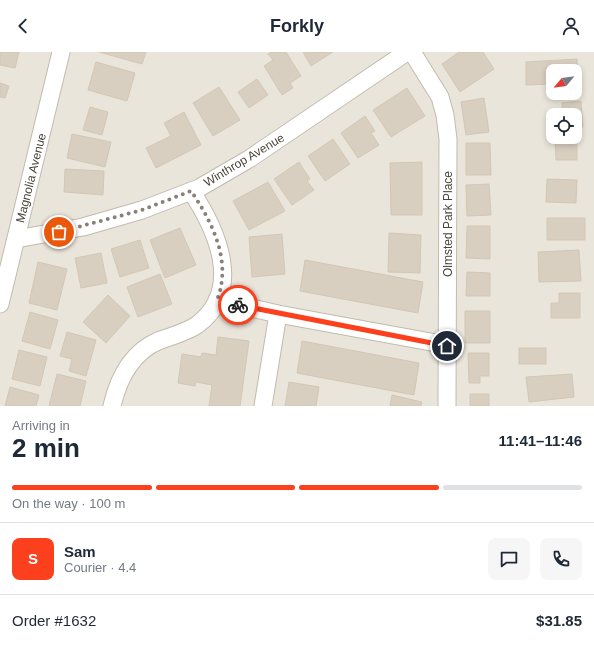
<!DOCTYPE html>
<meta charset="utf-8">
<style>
body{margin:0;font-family:Helvetica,sans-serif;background:#f6f6f7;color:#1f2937;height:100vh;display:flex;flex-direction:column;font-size:15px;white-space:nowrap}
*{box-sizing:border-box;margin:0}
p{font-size:13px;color:#747a83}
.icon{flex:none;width:22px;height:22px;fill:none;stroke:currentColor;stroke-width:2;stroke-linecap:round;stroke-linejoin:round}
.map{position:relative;height:354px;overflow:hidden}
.side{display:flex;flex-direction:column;background:#fff;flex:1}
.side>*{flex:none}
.needle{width:26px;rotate:241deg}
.controls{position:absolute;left:546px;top:12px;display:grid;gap:8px}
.controls a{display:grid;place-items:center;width:36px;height:36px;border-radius:8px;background:#fff;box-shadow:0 2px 6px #0003;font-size:20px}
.pin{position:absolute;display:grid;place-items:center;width:34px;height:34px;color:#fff;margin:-17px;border:2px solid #fff;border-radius:50%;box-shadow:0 1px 4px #0007}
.courier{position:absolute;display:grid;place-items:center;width:40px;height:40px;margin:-20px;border:3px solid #fc3f1d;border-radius:50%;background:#fff;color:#222;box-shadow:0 1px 5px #0007}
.headline em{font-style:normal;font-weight:700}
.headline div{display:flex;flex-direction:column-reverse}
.headline{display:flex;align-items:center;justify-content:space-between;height:68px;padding:0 12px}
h1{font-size:26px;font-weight:700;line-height:30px}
.bar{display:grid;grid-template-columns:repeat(4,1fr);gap:6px 4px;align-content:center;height:48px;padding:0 12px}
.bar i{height:5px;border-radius:3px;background:#e0e1e3}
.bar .current{background:#fc3f1d}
.bar p{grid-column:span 4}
.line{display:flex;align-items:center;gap:10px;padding:0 12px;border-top:1px solid #e0e1e3}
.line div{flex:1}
.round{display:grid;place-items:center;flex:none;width:42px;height:42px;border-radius:8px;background:#f6f6f7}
header{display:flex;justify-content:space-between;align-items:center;height:52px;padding:0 12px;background:#fff;font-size:18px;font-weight:700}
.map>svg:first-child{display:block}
</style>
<header><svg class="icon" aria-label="back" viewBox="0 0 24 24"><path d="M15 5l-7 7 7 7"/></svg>Forkly<svg class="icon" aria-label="person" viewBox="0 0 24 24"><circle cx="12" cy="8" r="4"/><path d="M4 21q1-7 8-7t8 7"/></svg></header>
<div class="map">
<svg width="594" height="354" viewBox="0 0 594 354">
<rect width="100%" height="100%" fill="#f6f3ec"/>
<path fill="#eae5da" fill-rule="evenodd" d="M0,0H594V354H0ZM553,19H575V41H553ZM553,63H575V85H553Z"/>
<path fill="#d8cfc1" stroke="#d3c7b4" d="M0,0H19L15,16L0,13Z
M99,0H146L142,12Z
M271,0H286L301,24L290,31L293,36L282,43L264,14L273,8L268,2Z
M303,0H333L311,14Z
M459,0H483L494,17L460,40L442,12Z
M577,7L578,30L575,31V19H553V32L526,33V10Z
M96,10L135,21L127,49L88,38Z
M257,27L268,43L249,56L238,40Z
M0,31L9,34L5,46L0,45Z
M219,35L240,68L213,84L193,51Z
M407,36L425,64L391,85L373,58Z
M484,46L489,80L466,83L461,50Z
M581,49L583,75L575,76V63H563L562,51Z
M90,55L108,60L102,83L83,78Z
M184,60L201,93L156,116L146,96L171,84L164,71Z
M365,64L375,79L371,81L379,93L358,106L341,81Z
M72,82L111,90L105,115L67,106Z
M577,85V108H556L555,86Z
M333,87L350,112L325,129L308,104Z
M466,91H490L491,123H466Z
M299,110L310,127L307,129L314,138L292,153L274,127Z
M422,110V163H391L390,111Z
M65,117L104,119L103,143L64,140Z
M547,127L577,128L576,151L546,150Z
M268,130L285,159L249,178L233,149Z
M489,132L491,163L467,164L466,133Z
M547,166H585V188H547Z
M467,174H490V207L466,206Z
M180,176L196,213L165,226L150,188Z
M389,181L421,183L420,221L388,220Z
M282,182L285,222L252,225L249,185Z
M140,188L149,216L120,225L111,197Z
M579,198L581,229L539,230L538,200Z
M101,201L107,231L81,236L75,206Z
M305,208L423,230L418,261L300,239Z
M38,210L67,217L57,258L29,251Z
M467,220L490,221V244H466Z
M160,222L172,252L138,265L127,235Z
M559,241H580V266H551V251H559Z
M108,243L130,264L106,291L83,270Z
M465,259H490V291H465Z
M30,260L58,268L50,297L22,289Z
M67,280L96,288L86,324L69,319L72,307L60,304Z
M218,285L249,289L240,354H209L212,333L196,330L195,334L178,331L182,302L201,305L202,301L216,303Z
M302,289L419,311L414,343L297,321Z
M519,296H546V312H519Z
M19,298L47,305L40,334L12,327Z
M468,301H489V324H480V331H469Z
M57,322L86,329L80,354H49Z
M572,322L574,345L529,350L526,325Z
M289,330L319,335L316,354H285Z
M10,335L39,343L36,354H5Z
M470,342H489V354H470Z
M392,343L422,350L421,354H390Z"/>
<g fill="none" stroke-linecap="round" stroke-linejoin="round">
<defs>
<path id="street" d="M412,0L440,45L445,63L448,87L447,354
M16,187L83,175L142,158L199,136L249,107L407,0
M217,248L278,262L447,293
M0,252L61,0
M112,354C118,328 131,301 158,289C171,284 185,281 197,273C244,238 217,178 191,139
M263,354L278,262"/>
</defs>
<use href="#street" stroke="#c2bbae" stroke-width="19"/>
<use href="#street" stroke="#fff" stroke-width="17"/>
</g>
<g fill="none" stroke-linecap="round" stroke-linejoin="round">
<path stroke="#878178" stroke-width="4" stroke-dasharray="0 7.2" d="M59,180L142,158L191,139C213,171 232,210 217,248L238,253"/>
<path stroke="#fc3f1d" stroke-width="5" d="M238,253L447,294"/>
</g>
<g text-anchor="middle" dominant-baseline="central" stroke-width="4" stroke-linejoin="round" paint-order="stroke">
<g font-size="12" fill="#4b4439" stroke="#fff">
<text transform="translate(244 108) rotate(-31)">Winthrop Avenue</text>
<text transform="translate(31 126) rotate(-76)">Magnolia Avenue</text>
<text transform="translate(448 172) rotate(-90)">Olmsted Park Place</text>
</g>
</g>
</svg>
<div class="controls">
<a><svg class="needle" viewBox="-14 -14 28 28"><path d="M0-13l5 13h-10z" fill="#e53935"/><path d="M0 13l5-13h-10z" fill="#747a83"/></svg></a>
<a><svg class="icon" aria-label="locate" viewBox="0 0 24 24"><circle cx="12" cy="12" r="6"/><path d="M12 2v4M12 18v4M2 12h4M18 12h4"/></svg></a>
</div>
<div class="pin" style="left:59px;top:180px;background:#ea580c"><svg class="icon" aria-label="bag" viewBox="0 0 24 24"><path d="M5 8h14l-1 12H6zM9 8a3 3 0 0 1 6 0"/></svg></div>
<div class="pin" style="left:447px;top:294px;background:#1f2937"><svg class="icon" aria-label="home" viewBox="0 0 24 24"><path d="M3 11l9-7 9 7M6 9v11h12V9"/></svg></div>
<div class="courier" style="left:238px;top:253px"><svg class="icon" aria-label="bike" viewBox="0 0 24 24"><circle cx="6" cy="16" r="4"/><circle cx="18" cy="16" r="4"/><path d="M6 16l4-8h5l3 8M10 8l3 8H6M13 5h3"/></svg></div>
</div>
<section class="side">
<div class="headline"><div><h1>2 min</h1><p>Arriving in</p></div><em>11:41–11:46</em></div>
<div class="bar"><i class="current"></i><i class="current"></i><i class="current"></i><i></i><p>On the way · 100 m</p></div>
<div class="line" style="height:72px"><b class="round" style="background:#fc3f1d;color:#fff">S</b><div><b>Sam</b><p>Courier · 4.4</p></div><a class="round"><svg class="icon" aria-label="chat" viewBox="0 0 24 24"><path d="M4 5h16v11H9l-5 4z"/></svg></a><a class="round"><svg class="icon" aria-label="phone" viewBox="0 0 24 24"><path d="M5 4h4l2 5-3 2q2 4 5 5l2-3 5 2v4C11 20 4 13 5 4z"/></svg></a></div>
<div class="line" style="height:52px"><div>Order #1632</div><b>$31.85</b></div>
</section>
